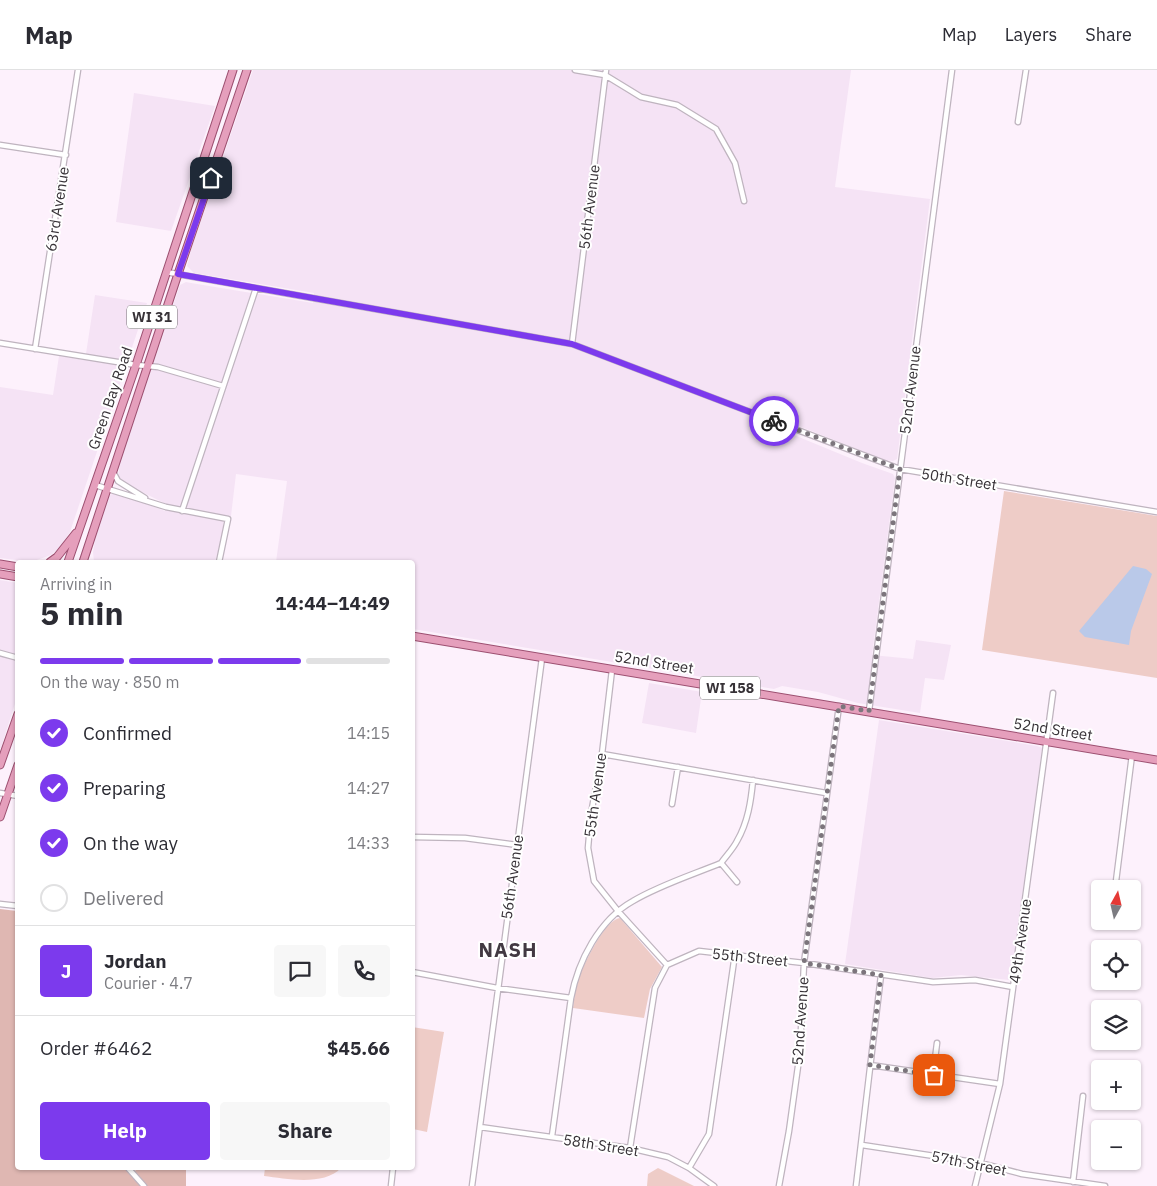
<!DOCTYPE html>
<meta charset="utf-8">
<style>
body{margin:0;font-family:"IBM Plex Sans",sans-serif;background:#f7f7f7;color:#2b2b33;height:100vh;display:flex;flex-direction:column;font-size:19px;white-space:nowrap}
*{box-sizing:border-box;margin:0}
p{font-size:16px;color:#7c7c81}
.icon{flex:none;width:28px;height:28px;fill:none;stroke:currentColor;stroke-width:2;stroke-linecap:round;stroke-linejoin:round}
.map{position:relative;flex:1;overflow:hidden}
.side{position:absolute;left:15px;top:490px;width:400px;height:610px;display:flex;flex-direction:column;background:#fff;border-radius:5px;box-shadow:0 1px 4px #0004}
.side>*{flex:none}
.needle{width:32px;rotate:8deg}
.tools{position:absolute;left:1091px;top:810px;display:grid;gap:10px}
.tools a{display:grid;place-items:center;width:50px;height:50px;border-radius:5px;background:#fff;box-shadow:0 1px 4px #0004;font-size:25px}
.pin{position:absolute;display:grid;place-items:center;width:42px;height:42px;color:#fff;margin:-21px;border-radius:10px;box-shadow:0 2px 8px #0006}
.courier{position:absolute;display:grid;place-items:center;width:50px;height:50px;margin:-25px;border:4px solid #7c3aed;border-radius:50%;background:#fff;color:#222;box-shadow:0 1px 6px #0007}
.headline em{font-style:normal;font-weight:700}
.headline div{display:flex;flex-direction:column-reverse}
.headline{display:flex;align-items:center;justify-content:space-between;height:85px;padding:0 25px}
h1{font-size:32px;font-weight:700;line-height:38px}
.bar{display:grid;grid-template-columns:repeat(4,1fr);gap:8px 5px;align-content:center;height:60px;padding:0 25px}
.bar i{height:6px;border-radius:4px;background:#e1e1e2}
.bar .selected{background:#7c3aed}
.bar p{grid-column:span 4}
.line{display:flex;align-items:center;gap:12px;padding:0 25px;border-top:1px solid #e1e1e2}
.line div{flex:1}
.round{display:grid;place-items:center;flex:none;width:52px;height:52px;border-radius:5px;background:#f7f7f7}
ol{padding:0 25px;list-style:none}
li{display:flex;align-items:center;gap:15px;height:55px}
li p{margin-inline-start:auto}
li .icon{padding:5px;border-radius:50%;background:#7c3aed;color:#fff;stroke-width:4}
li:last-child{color:#7c7c81}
li i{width:28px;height:28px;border:2px solid #e1e1e2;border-radius:50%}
.button{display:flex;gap:10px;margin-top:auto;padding:10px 25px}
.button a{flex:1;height:58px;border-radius:5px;background:#7c3aed;color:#fff;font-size:20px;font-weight:700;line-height:58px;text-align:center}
.button a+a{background:#f7f7f7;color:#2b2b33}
header{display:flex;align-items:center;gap:30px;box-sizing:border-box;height:70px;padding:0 25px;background:#fff;border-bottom:1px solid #e1e1e2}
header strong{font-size:24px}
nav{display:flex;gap:28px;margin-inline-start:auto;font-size:18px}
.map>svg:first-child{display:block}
</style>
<header>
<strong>Map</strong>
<nav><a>Map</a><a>Layers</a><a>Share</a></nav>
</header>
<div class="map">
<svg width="1157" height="1116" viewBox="0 0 1157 1116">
<rect width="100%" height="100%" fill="#fdf1fc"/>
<path fill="#f5e3f5" d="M253,0H851L835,117L930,129L897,389L893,391L885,390L776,347L772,356L862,393L893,404L895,408L872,585L913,589L916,570L951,575L944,610L925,608L920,643L858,633L818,622L782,616L774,619L413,559L412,492H276L287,411L236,404L231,446L224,445L222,467L215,492H94L93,482L95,470L109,426L112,424H120L165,441L166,434L124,413L118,406L120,392L180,215L186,212L191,213L313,233L314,223L194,203L187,196L191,180Z
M134,23L215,36L171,161L116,152Z
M95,225L147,233L74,450L70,462L61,476L51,485L31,492L0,488V317L53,325L59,286L85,290Z
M0,510L18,513L17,627L1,678H0Z
M649,613L702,622L696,663L642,653Z
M879,650L1037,676L1042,678L1014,885L1009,910L961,905L932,908L845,894Z"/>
<path fill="#eeccc7" d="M1004,421L1157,446V608L982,580Z
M620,848L662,897L650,919L644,948L573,938C574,929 575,920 578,911C582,897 605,849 620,848Z
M412,957L444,962L427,1062L413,1059Z
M265,1098H341C324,1116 287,1109 264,1106Z
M658,1098L694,1116H647L648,1104Z"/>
<path fill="#dfb7b2" d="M0,839L17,841L18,1098H130L134,1101C149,1094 171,1096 186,1100V1116H0Z"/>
<path fill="#bac9e9" d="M1133,496L1146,499L1152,504L1131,561L1129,575L1085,567L1079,561Z"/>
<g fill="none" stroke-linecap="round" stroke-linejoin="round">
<defs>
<path id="street" d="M575,0L605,5L641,27L677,35L716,59L735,93L744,131
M1018,52L1026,0
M0,75L66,85
M166,202L572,274L900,399L1157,442
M0,273L136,295L158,297L223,316
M572,274L606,0
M35,279L78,0
M113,402L118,411L145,428
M95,415L166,437L228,449L219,492
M182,441L256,218
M0,583L18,588
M612,600L602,684L591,744L588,778L594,811L618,841L667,895
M869,641L952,0
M602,684L826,723
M0,723L18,726
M672,734L678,697
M412,767L465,768L517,775
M721,793C726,786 733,779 737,771C748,752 751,731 753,710
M721,793L737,812
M1115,819L1132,685
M0,834L18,836
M667,895L699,881L804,893L933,912L975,910L1013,917
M412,902L497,918L571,928
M870,995L1000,1014
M933,1005L937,973
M480,1057L630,1078L668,1087L689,1098L714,1116
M552,1066L571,928C578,891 599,850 633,831C660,815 692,805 721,793
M862,1075L980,1093L1022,1104L1105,1116
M630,1078L655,918L667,895
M128,1098L144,1116
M689,1098L709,1064L735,884
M1073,1112L1083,1026
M391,1116L393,1098
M472,1116L542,588
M779,1116L789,1061L800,982L804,893L839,636
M856,1116L881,905
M975,1116L1000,1014L1053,623"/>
<path id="primary" d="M50,492L57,487L76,463
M68,492L136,295L233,0
M83,492L178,204L247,0
M0,494L18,497
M0,504L18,507
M412,566L1157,690
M0,695L18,644
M0,747L18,695"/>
</defs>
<use href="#street" stroke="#bfb4bf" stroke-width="7"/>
<use href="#primary" stroke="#9c4f70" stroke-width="9"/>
<use href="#street" stroke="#fff" stroke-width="4.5"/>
<use href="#primary" stroke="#e59fbc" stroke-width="7"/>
</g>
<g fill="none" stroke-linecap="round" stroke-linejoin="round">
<path stroke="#7c757c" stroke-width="5" stroke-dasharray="0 9" d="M774,351L900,399L869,641L839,636L804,893L881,905L870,995L934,1005"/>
<path stroke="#7c3aed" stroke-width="6" d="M211,108L178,204L572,274L774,351"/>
</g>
<g text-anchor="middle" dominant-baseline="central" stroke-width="4" stroke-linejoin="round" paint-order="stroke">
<g fill="#fff" stroke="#737073" stroke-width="1">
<rect x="127" y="235.5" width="50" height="23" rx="4"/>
<rect x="700" y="606.5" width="60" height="23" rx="4"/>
</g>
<g font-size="14" font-weight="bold" fill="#373237">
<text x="152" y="247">WI 31</text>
<text x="730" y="618">WI 158</text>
</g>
<g font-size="15" fill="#373237" stroke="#fff">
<text transform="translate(589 137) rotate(-83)">56th Avenue</text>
<text transform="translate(57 139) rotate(-81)">63rd Avenue</text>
<text transform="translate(910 320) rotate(-83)">52nd Avenue</text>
<text transform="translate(110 328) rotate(-71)">Green Bay Road</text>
<text transform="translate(959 409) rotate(9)">50th Street</text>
<text transform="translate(654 592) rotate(9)">52nd Street</text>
<text transform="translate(1053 659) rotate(9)">52nd Street</text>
<text transform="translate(595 725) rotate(-82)">55th Avenue</text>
<text transform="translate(512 807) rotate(-82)">56th Avenue</text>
<text transform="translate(1020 871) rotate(-82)">49th Avenue</text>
<text transform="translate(750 887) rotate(6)">55th Street</text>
<text transform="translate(800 951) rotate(-86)">52nd Avenue</text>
<text transform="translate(601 1075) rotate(9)">58th Street</text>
<text transform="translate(969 1093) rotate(11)">57th Street</text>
</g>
<g font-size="20" font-weight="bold" letter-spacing="1" fill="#423942" stroke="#fff">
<text x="508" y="879">NASH</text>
</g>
</g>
</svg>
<div class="tools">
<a><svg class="needle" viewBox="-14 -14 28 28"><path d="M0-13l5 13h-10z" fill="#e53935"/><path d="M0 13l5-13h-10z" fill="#7c7c81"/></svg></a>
<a><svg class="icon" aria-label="locate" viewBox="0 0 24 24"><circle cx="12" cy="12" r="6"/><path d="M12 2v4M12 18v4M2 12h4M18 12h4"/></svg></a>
<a><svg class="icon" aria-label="layers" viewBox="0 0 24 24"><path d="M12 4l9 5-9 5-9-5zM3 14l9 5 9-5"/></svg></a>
<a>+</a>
<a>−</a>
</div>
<div class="pin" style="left:934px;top:1005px;background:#ea580c"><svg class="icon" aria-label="bag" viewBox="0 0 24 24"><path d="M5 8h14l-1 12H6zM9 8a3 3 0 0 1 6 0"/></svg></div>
<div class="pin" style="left:211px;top:108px;background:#1f2937"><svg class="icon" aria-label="home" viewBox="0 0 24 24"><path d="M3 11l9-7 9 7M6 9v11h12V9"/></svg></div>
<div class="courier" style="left:774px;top:351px"><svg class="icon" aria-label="bike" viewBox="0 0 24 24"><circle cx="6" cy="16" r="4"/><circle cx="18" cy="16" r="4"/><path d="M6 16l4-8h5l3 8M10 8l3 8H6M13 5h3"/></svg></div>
<section class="side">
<div class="headline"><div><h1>5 min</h1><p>Arriving in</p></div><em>14:44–14:49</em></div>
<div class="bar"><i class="selected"></i><i class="selected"></i><i class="selected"></i><i></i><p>On the way · 850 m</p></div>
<ol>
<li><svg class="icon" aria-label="check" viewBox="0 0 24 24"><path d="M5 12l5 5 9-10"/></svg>Confirmed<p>14:15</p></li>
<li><svg class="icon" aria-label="check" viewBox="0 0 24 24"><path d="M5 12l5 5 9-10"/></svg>Preparing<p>14:27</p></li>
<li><svg class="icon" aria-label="check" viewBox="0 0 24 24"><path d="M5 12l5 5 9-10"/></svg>On the way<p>14:33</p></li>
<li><i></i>Delivered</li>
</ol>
<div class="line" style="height:90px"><b class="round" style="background:#7c3aed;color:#fff">J</b><div><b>Jordan</b><p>Courier · 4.7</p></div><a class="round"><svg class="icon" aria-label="chat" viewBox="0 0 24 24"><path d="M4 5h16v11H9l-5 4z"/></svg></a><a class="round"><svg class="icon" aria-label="phone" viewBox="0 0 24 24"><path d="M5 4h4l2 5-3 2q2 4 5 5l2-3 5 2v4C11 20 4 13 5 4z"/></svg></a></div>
<div class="line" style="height:65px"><div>Order #6462</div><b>$45.66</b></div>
<div class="button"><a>Help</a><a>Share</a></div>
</section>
</div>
